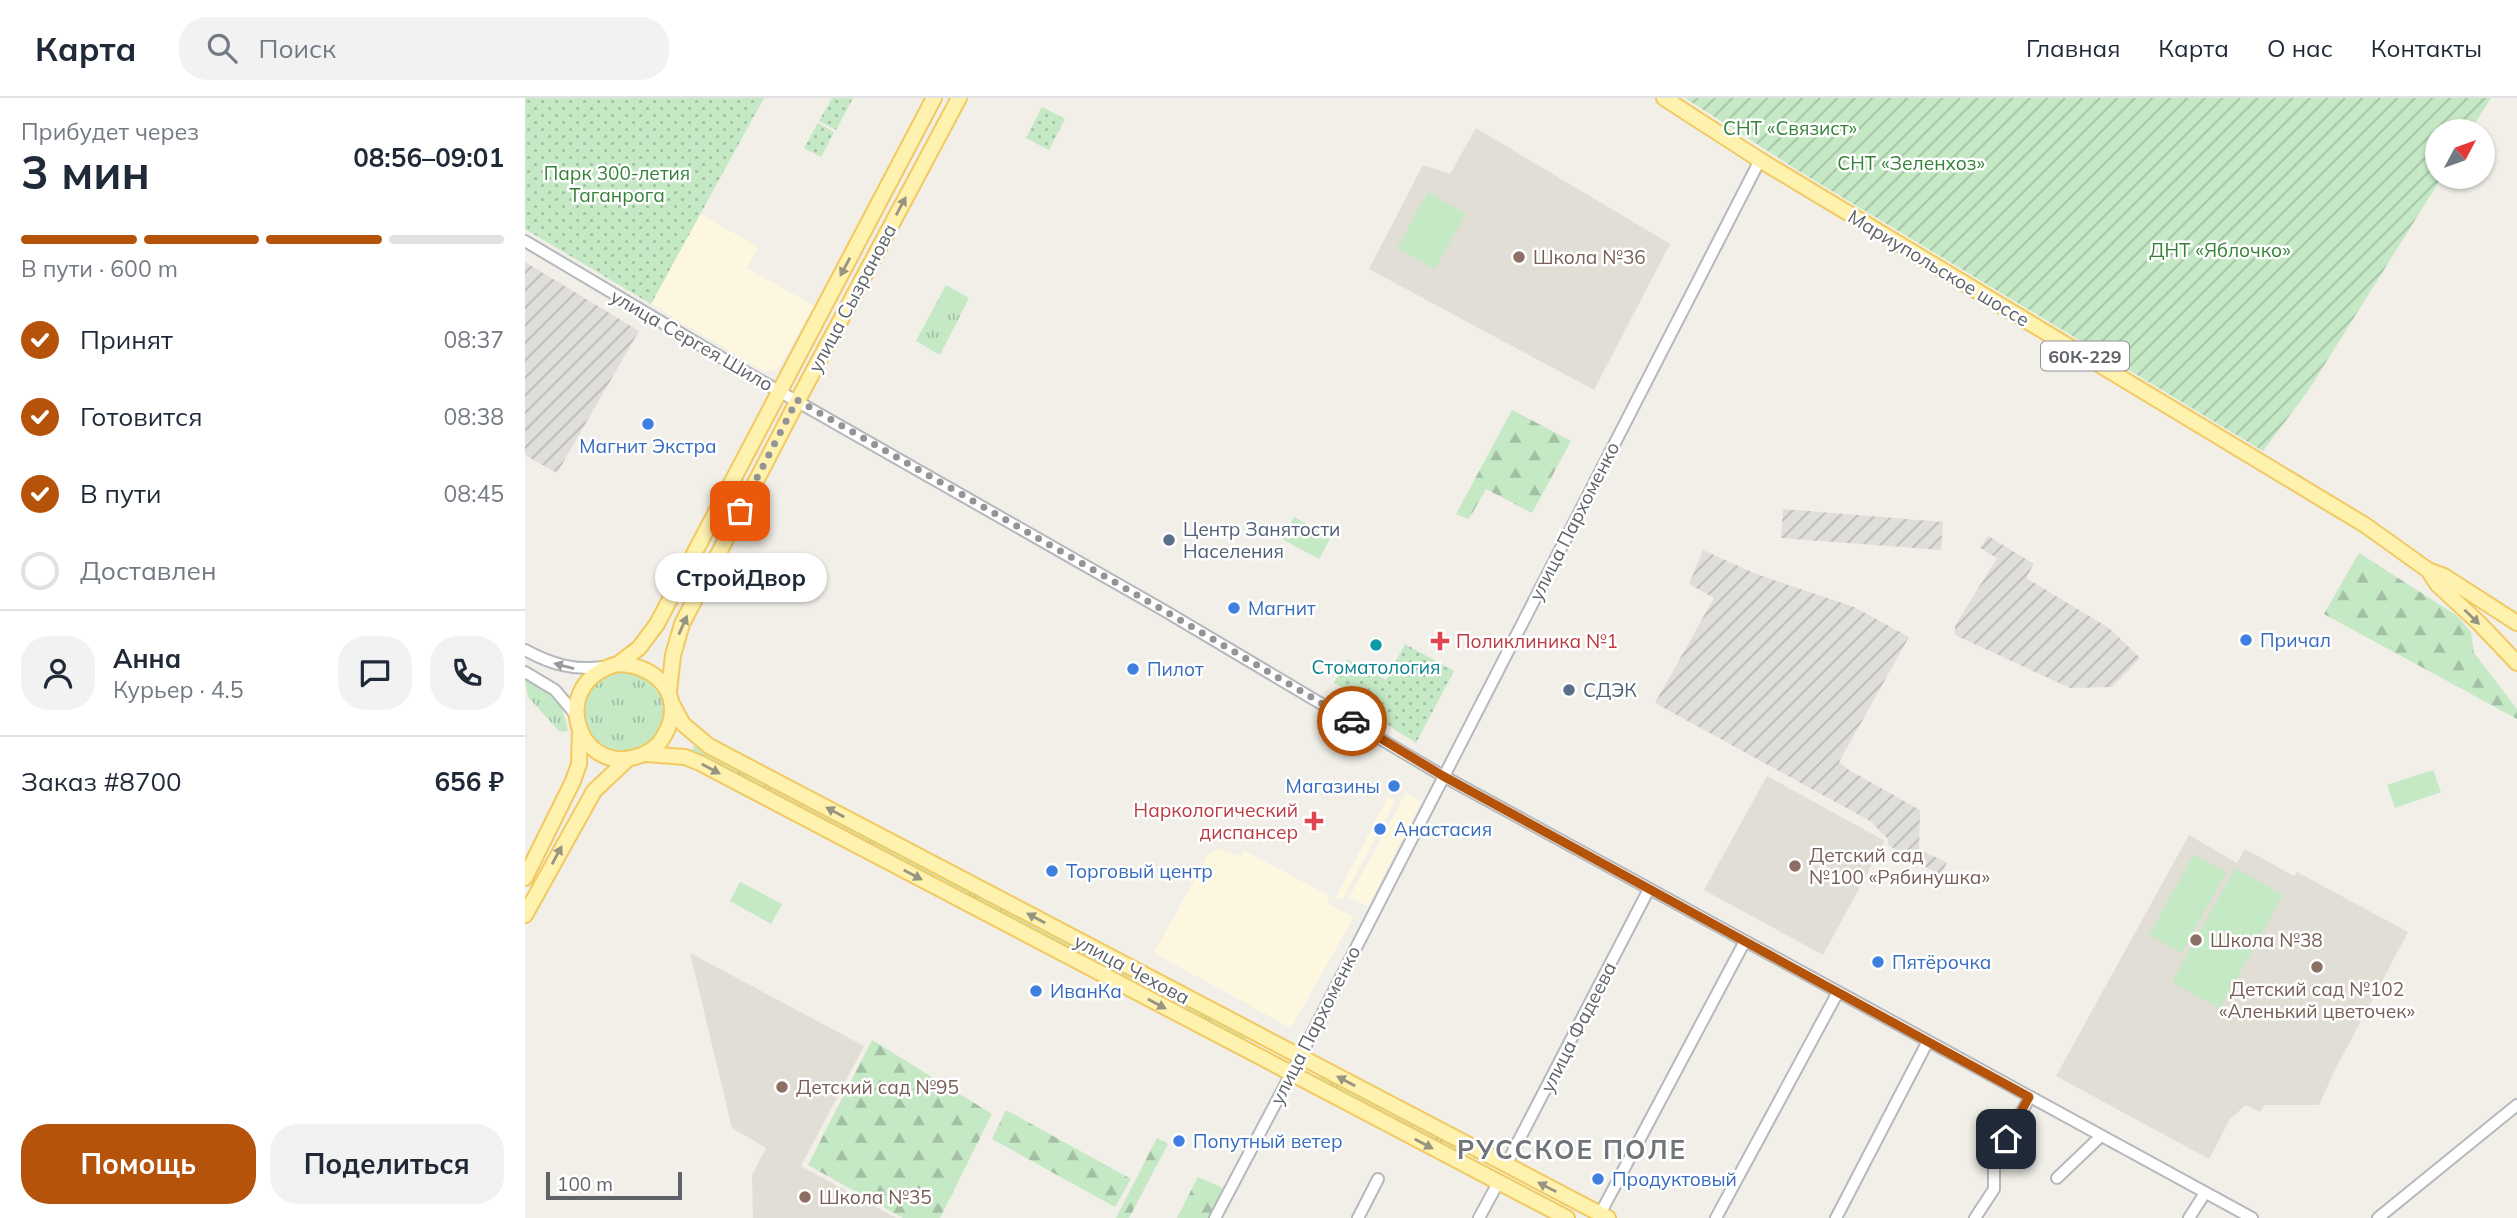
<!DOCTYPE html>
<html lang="ru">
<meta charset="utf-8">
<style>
body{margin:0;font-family:Mulish,sans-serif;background:#f2f2f3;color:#1f2937;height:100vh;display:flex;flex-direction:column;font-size:26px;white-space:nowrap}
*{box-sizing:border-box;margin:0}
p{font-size:23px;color:#747a83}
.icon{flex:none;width:38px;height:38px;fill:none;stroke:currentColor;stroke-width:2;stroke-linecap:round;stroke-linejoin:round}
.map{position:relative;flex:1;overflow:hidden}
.panel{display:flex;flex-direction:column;background:#fff;width:525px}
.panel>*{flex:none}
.needle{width:46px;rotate:49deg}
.controls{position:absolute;left:1900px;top:21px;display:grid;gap:14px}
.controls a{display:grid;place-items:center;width:70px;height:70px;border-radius:50%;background:#fff;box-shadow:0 2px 5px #0004;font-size:35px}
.scale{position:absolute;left:21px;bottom:18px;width:136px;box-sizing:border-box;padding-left:7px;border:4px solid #5f6368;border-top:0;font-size:19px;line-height:24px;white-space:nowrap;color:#5f6368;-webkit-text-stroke:5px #fff;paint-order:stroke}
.pin{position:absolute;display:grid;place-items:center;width:60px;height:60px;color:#fff;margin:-30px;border-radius:14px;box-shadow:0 4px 10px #0006}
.courier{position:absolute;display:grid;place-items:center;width:70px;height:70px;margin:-35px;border:5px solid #b45309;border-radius:50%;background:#fff;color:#222;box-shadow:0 2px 9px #0007}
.bubble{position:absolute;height:49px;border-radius:24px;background:#fff;box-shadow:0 2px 5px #0004;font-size:23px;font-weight:700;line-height:49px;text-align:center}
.headline em{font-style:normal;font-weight:700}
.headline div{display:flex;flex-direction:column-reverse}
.headline{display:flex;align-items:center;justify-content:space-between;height:119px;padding:0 21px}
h1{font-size:46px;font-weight:700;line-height:52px}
.bar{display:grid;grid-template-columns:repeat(4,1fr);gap:10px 7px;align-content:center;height:84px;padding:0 21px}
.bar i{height:9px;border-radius:5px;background:#e0e1e3}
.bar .on{background:#b45309}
.bar p{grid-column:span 4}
.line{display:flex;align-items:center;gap:18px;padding:0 21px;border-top:2px solid #e0e1e3}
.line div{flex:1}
.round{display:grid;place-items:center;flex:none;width:74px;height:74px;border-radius:28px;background:#f2f2f3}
ol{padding:0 21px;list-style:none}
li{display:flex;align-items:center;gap:21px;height:77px}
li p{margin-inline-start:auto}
li .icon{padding:7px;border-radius:50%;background:#b45309;color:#fff;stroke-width:4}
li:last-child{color:#747a83}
li i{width:38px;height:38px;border:4px solid #e0e1e3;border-radius:50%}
.action{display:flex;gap:14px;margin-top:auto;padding:14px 21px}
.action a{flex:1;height:80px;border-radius:28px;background:#b45309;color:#fff;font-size:28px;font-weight:700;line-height:80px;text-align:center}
.action a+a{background:#f2f2f3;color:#1f2937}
header{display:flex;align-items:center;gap:42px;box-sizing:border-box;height:98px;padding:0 35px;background:#fff;border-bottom:2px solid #e0e1e3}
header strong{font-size:33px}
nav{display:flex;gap:38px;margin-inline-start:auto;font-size:24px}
.search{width:490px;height:63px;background:#f2f2f3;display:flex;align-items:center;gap:18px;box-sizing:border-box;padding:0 24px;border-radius:28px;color:#747a83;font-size:26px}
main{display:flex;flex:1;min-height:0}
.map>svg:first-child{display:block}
</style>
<header>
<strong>Карта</strong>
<div class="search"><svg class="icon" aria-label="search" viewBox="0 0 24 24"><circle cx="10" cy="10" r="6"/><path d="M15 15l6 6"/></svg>Поиск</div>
<nav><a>Главная</a><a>Карта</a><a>О нас</a><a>Контакты</a></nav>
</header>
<main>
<section class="panel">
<div class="headline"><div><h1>3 мин</h1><p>Прибудет через</p></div><em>08:56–09:01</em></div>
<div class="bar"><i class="on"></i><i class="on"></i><i class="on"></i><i></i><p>В пути · 600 m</p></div>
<ol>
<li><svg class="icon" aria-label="check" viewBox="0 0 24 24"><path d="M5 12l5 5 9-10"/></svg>Принят<p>08:37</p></li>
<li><svg class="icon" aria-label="check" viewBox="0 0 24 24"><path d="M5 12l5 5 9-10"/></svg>Готовится<p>08:38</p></li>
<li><svg class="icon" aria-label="check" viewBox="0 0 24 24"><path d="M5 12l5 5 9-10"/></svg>В пути<p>08:45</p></li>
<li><i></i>Доставлен</li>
</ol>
<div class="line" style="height:126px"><a class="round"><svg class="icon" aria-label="person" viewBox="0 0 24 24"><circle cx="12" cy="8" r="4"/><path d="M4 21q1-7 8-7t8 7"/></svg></a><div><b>Анна</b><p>Курьер · 4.5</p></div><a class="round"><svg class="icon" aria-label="chat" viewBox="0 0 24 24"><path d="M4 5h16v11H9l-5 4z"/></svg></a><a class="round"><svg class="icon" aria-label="phone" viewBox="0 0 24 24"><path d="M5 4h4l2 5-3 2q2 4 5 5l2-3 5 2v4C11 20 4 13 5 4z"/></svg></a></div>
<div class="line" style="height:91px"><div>Заказ #8700</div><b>656 ₽</b></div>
<div class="action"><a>Помощь</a><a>Поделиться</a></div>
</section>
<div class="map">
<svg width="1992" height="1120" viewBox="0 0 1992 1120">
<defs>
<pattern id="industrial-furrows" width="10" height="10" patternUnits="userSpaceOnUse" patternTransform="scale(1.75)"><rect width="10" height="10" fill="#e0deda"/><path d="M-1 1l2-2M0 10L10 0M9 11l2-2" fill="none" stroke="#b9b8b5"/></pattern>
<pattern id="grass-tufts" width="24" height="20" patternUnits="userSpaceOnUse" patternTransform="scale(1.75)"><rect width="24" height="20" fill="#c5e8c5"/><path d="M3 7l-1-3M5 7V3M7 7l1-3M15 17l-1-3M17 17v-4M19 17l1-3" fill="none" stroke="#a3c0a4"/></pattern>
<pattern id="forest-firs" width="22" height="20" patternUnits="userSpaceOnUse" patternTransform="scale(1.75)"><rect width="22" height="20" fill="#c5e8c5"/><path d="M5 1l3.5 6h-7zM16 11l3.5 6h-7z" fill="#a3c0a4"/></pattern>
<pattern id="park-dots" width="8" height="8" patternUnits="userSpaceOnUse" patternTransform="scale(1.75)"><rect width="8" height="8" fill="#c5e8c5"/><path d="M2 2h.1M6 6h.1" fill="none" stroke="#a3c0a4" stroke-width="1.8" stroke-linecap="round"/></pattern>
<pattern id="garden-furrows" width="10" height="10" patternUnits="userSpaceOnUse" patternTransform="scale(1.75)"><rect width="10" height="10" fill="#c5e8c5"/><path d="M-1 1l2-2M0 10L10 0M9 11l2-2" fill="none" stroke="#a3c0a4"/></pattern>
</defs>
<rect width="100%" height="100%" fill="#f1efe8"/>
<path fill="#fef7e0" d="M175,116L233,149L222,170L289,208L253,271L242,273L235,271L126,206Z
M881,695L896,704L843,808L824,800Z
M863,699L870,703L817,802L811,799Z
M695,751L716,758L719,752L804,798L802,805L839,825L828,820L766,930L629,855L684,755Z"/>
<path fill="url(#industrial-furrows)" d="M0,164L114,233L32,375L0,357Z
M1258,411L1418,424L1416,452L1256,440Z
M1463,438L1509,466L1501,480L1584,530L1615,560L1587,589L1545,590L1430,537V528L1472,460L1455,450Z
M1178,452L1231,476L1329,509L1384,539L1314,664L1324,672L1395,712L1394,751L1422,765L1415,777L1363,747V741L1345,723L1130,605L1189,500L1164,486Z"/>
<path fill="#e1ded6" d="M951,30L1145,146L1069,292L844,171L898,67L925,76Z
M1242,678L1360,743L1298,857L1179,792Z
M1664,737L1712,765L1720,751L1769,778L1772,774L1883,834L1810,972L1794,1007H1739L1735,1014L1721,1007L1705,1021L1684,1061L1531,978Z
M165,855L339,948L276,1068L371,1120H228L227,1077L241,1050L207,1030Z"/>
<path fill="url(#grass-tufts)" d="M421,187L444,200L415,257L391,243Z
M57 614a42 42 0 1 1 84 0a42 42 0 1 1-84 0Z
M0,582C33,599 34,595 43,632L39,634L33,632L3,599Z
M170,646L723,936L718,946L165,656Z
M796,975L941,1052L937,1059L792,982Z"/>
<path fill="url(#forest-firs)" d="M987,312L1046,343L1007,415L961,391L944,421L931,416Z
M1834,455L1931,517L1946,534L1949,555L1992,611V621L1799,516Z
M347,942L467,1016L415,1120H378L283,1067Z
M481,1012L606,1081L590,1109L467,1041Z
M632,1040L643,1046L604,1120H591Z
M673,1079L700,1091L684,1120H652Z"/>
<path fill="url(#park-dots)" d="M0,0H239L126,206L0,131Z
M307,0H328L311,32L294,23Z
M517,9L540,21L524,52L501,40Z
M293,25L309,34L296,59L279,50Z
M880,546L929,573L891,645L835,609L839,601L809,585L822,561L861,582Z"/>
<path fill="url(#garden-furrows)" d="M1160,0H1966L1945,33H1913V79H1917L1783,293L1738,353L1274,73Z"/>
<path fill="#c5e8c5" d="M903,94L941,116L910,171L872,150Z
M769,419L806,439L794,461L757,441Z
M1908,672L1916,694L1870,710L1862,687Z
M1669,756L1701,774L1657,855L1624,837Z
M1710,770L1758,797L1695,911L1647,884Z
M215,784L257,806L246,826L205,803Z"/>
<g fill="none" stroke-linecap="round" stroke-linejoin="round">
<defs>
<path id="minor" d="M0,143L224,276L640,513L918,678L1727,1120
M0,552C26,566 49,573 78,569
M0,574L30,592L51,617
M981,1067L1124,791
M1532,1080L1576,1038
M1075,1116L1220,843
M690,1120L775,959L1235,62
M833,1120L853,1081
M954,1120L973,1085
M1191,1120L1313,894
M1311,1120L1403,943
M1450,1120L1469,1091V1062L1505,999
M1664,1120L1680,1095
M1853,1120L1992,1007"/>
<path id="major" d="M1139,0L1235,62L1840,427L1903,472L1919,478L1992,525
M1903,472L1913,487L1954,525L1992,565
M93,566L114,550L132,526L409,0
M93,566C134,567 161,600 139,638C133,649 122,656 110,659C52,676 22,584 93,566Z
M144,593L148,557L157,526L273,302L434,0
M146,604L158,626L184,648L1083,1120
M121,656L160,659L175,665L1042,1120
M0,780L48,683L54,666L55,633
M0,817L69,693L103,661"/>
</defs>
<use href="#minor" stroke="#b5b8bc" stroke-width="14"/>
<use href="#major" stroke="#f2c960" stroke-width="18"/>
<use href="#minor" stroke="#fff" stroke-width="10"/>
<use href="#major" stroke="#fff2af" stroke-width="14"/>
</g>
<defs><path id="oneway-solid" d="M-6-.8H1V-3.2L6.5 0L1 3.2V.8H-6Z" transform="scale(1.75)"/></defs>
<g fill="#979581">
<use href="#oneway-solid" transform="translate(376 108) rotate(-62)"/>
<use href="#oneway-solid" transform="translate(320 169) rotate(118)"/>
<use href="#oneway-solid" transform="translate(1947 519) rotate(44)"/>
<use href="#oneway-solid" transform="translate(158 527) rotate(-66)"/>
<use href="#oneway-solid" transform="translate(186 671) rotate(28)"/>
<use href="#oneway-solid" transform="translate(310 714) rotate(-152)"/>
<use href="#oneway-solid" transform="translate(32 757) rotate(-62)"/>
<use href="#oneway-solid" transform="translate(388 777) rotate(28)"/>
<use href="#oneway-solid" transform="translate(511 820) rotate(-152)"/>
<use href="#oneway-solid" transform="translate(632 906) rotate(28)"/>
<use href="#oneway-solid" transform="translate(821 983) rotate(-152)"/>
<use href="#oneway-solid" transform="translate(899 1046) rotate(28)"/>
<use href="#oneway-solid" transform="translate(1022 1089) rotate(-153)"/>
</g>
<use fill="#979a9d" href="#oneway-solid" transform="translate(39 568) rotate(-165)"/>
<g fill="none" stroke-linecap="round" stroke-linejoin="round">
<path stroke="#929495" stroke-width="7" stroke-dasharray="0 12.6" d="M215,413L272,302L640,513L827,623"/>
<path stroke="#b45309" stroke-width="9" d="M827,623L918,678L1504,999L1481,1041"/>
</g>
<g fill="#8d6e63" stroke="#fff" stroke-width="2.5">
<circle cx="994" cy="159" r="7"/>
<circle cx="1270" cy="768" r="7"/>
<circle cx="1671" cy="842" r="7"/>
<circle cx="1792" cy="869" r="7"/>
<circle cx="257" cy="989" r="7"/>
<circle cx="280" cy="1099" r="7"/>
</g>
<g fill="#3f7fe0" stroke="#fff" stroke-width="2.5">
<circle cx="123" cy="326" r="7"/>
<circle cx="709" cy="510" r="7"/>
<circle cx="1721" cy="542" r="7"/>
<circle cx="608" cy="571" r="7"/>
<circle cx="869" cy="688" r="7"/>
<circle cx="855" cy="731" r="7"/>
<circle cx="527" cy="773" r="7"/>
<circle cx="1353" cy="864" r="7"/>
<circle cx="511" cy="893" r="7"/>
<circle cx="654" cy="1043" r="7"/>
<circle cx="1073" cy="1081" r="7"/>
</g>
<g fill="#5c6f8a" stroke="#fff" stroke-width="2.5">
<circle cx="644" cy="442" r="7"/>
<circle cx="1044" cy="592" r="7"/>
</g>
<g fill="#e0444e" stroke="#fff" stroke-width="2.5">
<path d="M911.5 532.5h7v7h7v7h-7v7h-7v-7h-7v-7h7z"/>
<path d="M785.5 712.5h7v7h7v7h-7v7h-7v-7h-7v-7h7z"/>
</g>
<circle fill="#0f9aa8" stroke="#fff" stroke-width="2.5" cx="851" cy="547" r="7"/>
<g text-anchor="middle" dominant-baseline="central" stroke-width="5" stroke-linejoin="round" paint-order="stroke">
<rect fill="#fff" stroke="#8f9295" stroke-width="2" x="1516" y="243.5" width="88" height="29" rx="5"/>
<g font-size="18" font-weight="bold" fill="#5f6368">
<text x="1560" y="258">60К-229</text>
</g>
<g font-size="19" fill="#348238" stroke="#fff">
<text x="1265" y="30">СНТ «Связист»</text>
<text x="1386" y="65">СНТ «Зеленхоз»</text>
<text x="92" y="75">Парк 300-летия<tspan x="92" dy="22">Таганрога</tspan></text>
<text x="1695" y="152">ДНТ «Яблочко»</text>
</g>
<g font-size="19" fill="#785e54" stroke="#fff" text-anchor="start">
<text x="1008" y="159">Школа №36</text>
<text x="1284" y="757">Детский сад<tspan x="1284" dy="22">№100 «Рябинушка»</tspan></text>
<text x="1685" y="842">Школа №38</text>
<text x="1792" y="891" text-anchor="middle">Детский сад №102<tspan x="1792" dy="22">«Аленький цветочек»</tspan></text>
<text x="271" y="989">Детский сад №95</text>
<text x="294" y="1099">Школа №35</text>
</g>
<g font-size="19" fill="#5f6368" stroke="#fff">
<text transform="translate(1414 170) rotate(31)">Мариупольское шоссе</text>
<text transform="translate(327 200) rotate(-62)">улица Сызранова</text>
<text transform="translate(167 242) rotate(30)">улица Сергея Шило</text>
<text transform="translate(1049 423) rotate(-63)">улица Пархоменко</text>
<text transform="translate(607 871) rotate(28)">улица Чехова</text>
<text transform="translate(790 927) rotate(-63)">улица Пархоменко</text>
<text transform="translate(1053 929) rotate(-63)">улица Фадеева</text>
</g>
<g font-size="19" fill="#366cbe" stroke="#fff" text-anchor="start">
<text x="123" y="348" text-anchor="middle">Магнит Экстра</text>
<text x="723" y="510">Магнит</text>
<text x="1735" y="542">Причал</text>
<text x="622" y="571">Пилот</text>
<text x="855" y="688" text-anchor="end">Магазины</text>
<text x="869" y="731">Анастасия</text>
<text x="541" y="773">Торговый центр</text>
<text x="1367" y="864">Пятёрочка</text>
<text x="525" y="893">ИванКа</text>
<text x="668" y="1043">Попутный ветер</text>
<text x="1087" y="1081">Продуктовый</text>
</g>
<g font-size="19" fill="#4e5e75" stroke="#fff" text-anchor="start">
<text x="658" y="431">Центр Занятости<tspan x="658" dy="22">Населения</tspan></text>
<text x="1058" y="592">СДЭК</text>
</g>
<g font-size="19" fill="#be3a42" stroke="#fff" text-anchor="start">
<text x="931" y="543">Поликлиника №1</text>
<text x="773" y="712" text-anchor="end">Наркологический<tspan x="773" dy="22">диспансер</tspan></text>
</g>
<g font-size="19" fill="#0d838f" stroke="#fff">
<text x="851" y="569">Стоматология</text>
</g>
<g font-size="26" font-weight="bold" letter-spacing="2" fill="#70757a" stroke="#fff">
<text x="1047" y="1051">РУССКОЕ ПОЛЕ</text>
</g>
</g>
</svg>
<div class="controls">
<a><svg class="needle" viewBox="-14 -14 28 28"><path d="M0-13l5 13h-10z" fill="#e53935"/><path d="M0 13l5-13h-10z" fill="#747a83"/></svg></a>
</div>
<div class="scale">100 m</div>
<div class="pin" style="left:215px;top:413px;background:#ea580c"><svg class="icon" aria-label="bag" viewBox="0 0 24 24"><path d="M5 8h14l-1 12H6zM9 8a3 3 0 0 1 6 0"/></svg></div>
<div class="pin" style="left:1481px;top:1041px;background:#1f2937"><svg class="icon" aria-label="home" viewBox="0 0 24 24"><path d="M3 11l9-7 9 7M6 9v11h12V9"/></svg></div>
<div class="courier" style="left:827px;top:623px"><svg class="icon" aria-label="car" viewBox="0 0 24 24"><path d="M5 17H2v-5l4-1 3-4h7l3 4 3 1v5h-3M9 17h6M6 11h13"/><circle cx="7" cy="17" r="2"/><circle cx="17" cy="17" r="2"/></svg></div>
<div class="bubble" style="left:130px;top:455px;width:172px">СтройДвор</div>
</div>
</main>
